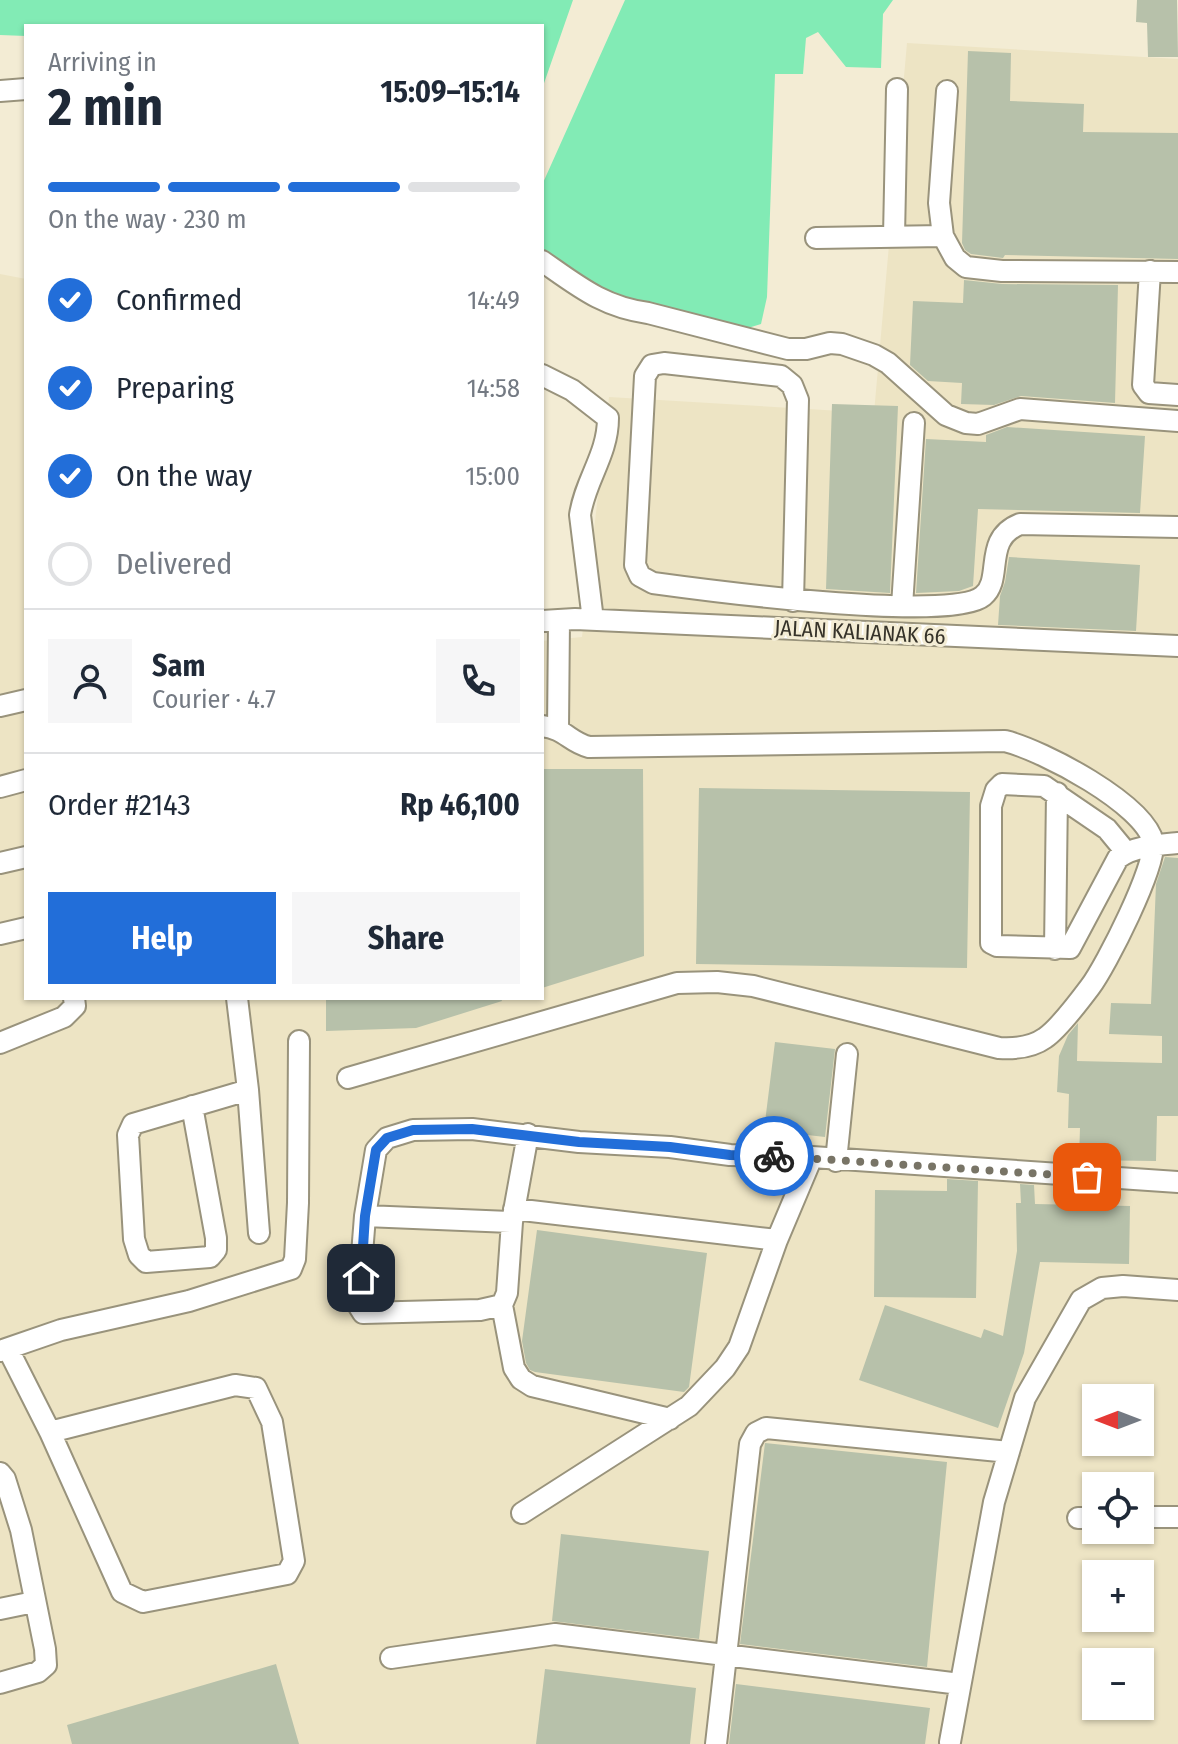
<!DOCTYPE html>
<meta charset="utf-8">
<style>
body{margin:0;font-family:"Fira Sans Condensed",sans-serif;background:#f6f6f7;color:#1f2937;height:100vh;display:flex;flex-direction:column;font-size:30px;white-space:nowrap}
*{box-sizing:border-box;margin:0}
p{font-size:26px;color:#747a83}
.icon{flex:none;width:44px;height:44px;fill:none;stroke:currentColor;stroke-width:2;stroke-linecap:round;stroke-linejoin:round}
.map{position:relative;flex:1;overflow:hidden}
.sheet{position:absolute;left:24px;top:24px;width:520px;height:976px;display:flex;flex-direction:column;background:#fff;border-radius:0px;box-shadow:0 2px 6px #0004}
.sheet>*{flex:none}
.needle{width:52px;rotate:270deg}
.tools{position:absolute;left:1082px;top:1384px;display:grid;gap:16px}
.tools a{display:grid;place-items:center;width:72px;height:72px;border-radius:0px;background:#fff;box-shadow:0 2px 6px #0004;font-size:40px}
.pin{position:absolute;display:grid;place-items:center;width:68px;height:68px;color:#fff;margin:-34px;border-radius:16px;box-shadow:0 4px 12px #0006}
.courier{position:absolute;display:grid;place-items:center;width:80px;height:80px;margin:-40px;border:6px solid #226ed9;border-radius:50%;background:#fff;color:#222;box-shadow:0 2px 10px #0007}
.headline em{font-style:normal;font-weight:700}
.headline div{display:flex;flex-direction:column-reverse}
.headline{display:flex;align-items:center;justify-content:space-between;height:136px;padding:0 24px}
h1{font-size:52px;font-weight:700;line-height:60px}
.bar{display:grid;grid-template-columns:repeat(4,1fr);gap:12px 8px;align-content:center;height:96px;padding:0 24px}
.bar i{height:10px;border-radius:6px;background:#e0e1e3}
.bar .selected{background:#226ed9}
.bar p{grid-column:span 4}
.line{display:flex;align-items:center;gap:20px;padding:0 24px;border-top:2px solid #e0e1e3}
.line div{flex:1}
.round{display:grid;place-items:center;flex:none;width:84px;height:84px;border-radius:0px;background:#f6f6f7}
ol{padding:0 24px;list-style:none}
li{display:flex;align-items:center;gap:24px;height:88px}
li p{margin-inline-start:auto}
li .icon{padding:8px;border-radius:50%;background:#226ed9;color:#fff;stroke-width:4}
li:last-child{color:#747a83}
li i{width:44px;height:44px;border:4px solid #e0e1e3;border-radius:50%}
.primary-button{display:flex;gap:16px;margin-top:auto;padding:16px 24px}
.primary-button a{flex:1;height:92px;border-radius:0px;background:#226ed9;color:#fff;font-size:32px;font-weight:700;line-height:92px;text-align:center}
.primary-button a+a{background:#f6f6f7;color:#1f2937}
.map>svg:first-child{display:block}
</style>
<div class="map">
<svg width="1178" height="1744" viewBox="0 0 1178 1744">
<rect width="100%" height="100%" fill="#f3ecd4"/>
<path fill="#ede4c4" fill-rule="evenodd" d="M907,43L1178,59V1744H0V274L26,279V998H542V641L582,637L609,397L874,413ZM1096,1398H1140V1442H1096ZM1096,1486H1140V1530H1096ZM1096,1574H1140V1618H1096ZM1096,1662H1140V1706H1096Z"/>
<path fill="#82ebb5" d="M0,0H573L542,89V26H26V36L0,35Z
M625,0H893L883,14L881,68L846,67L818,32L806,38L803,74H775L767,297L761,324L748,328L607,294L559,265L542,250V185Z"/>
<path fill="#b7c1aa" d="M1137,0H1177L1178,57H1148L1147,23L1136,22Z
M968,51L1011,53L1010,101L1084,104L1083,132L1178,133V259L1005,255L1003,258L971,254L965,250L962,243Z
M964,280L1002,284L1118,285L1115,403L1021,396L994,405L961,404L962,383L928,381L910,365L913,301L963,303Z
M832,404L898,406L890,593L826,589Z
M1007,427L1145,436L1140,513L978,509L973,586L959,591L916,593L926,439L986,442V435Z
M1009,557L1140,565L1136,631L998,625L1000,596L1005,582Z
M542,769H643L644,956L542,988Z
M699,788L970,792L967,968L696,964Z
M1165,857L1178,858V1116H1157L1156,1161L1079,1160L1080,1128H1068L1069,1094L1057,1092L1059,1056L1068,1035L1078,1023L1077,1061L1162,1063V1036L1109,1034L1111,1003L1151,1004L1156,884Z
M326,998H501L502,1001L416,1028L326,1031Z
M775,1042L835,1049L825,1137L764,1130Z
M947,1179L978,1181L976,1298L874,1297L875,1190L947,1191Z
M1020,1184L1034,1185L1035,1204L1130,1206L1129,1264L1040,1262L1024,1353L998,1428L859,1380L885,1305L981,1338L984,1329L1003,1336L1017,1251L1016,1203H1021Z
M537,1230L707,1253L689,1387L684,1392L535,1372L530,1370L526,1363L522,1341Z
M765,1443L947,1462L927,1667L740,1644Z
M561,1534L709,1551L699,1639L552,1621Z
M276,1664L299,1744H72L67,1725Z
M545,1669L696,1688L690,1744H536Z
M736,1684L930,1708L925,1744H729Z"/>
<g fill="none" stroke-linecap="round" stroke-linejoin="round">
<defs>
<path id="minor" d="M0,91L26,89
M947,91L939,203L943,236L955,258L966,267L1002,271L1178,272
M894,236L897,89
M816,238L943,236
M542,261C578,286 603,307 648,313L788,349H806L830,343L842,344L874,355L888,363L946,415L966,423L978,424L1020,409L1178,421
M1150,271L1143,385L1149,393L1178,395
M542,375L572,390L608,418C608,455 585,480 580,515L593,620
M793,601L798,400L792,385L781,376L664,363L652,365L645,376L635,565L640,576L653,583C704,590 951,623 983,596C1004,579 982,539 1020,524L1178,527
M902,606L914,423
M542,621L575,619L1178,646
M0,706L26,700
M558,729L559,620
M0,787L26,780
M1126,852L1107,829L1044,786L1002,784L996,790L991,806V943L997,946L1070,948L1118,858C1135,846 1157,845 1178,843
M0,863L26,857
M0,934L26,928
M1055,949L1057,793
M0,1043L64,1017L75,1006L74,998
M348,1078L677,983L717,982L753,986L999,1048C1015,1049 1031,1048 1045,1038C1057,1030 1081,999 1090,987C1106,966 1157,865 1153,842C1145,804 1042,750 1005,741L589,747C569,742 566,729 542,726
M248,1090L259,1233
M192,1106L216,1238V1250L210,1257L146,1262L139,1255L134,1239L128,1135L133,1124L248,1090L237,998
M528,1134L512,1222L507,1293L502,1305L514,1368L521,1379L532,1386L670,1419
M836,1161L847,1054
M514,1209L777,1240
M365,1216L376,1150L387,1138L413,1130L472,1129L579,1142L670,1147L730,1155L812,1157L1178,1182
M502,1305L480,1310L363,1313L358,1305L365,1216L512,1222
M8,1349L50,1432L122,1592L143,1602L287,1574L294,1561L272,1422L256,1388L235,1385L50,1432
M0,1351L61,1330L189,1301L291,1269L295,1259L298,1203L299,1041
M0,1473L5,1479L21,1530L45,1649L46,1665L38,1672L0,1683
M522,1513L689,1406L725,1368L739,1347L777,1240L812,1157
M1140,1517H1178
M1078,1518H1096
M0,1609L34,1602
M391,1658L555,1634L960,1684
M950,1742L994,1502L1025,1398L1081,1300L1102,1288L1123,1286L1178,1290
M716,1744L750,1444L756,1433L766,1428L1009,1452"/>
</defs>
<use href="#minor" stroke="#99937c" stroke-width="24"/>
<use href="#minor" stroke="#fff" stroke-width="20"/>
</g>
<g fill="none" stroke-linecap="round" stroke-linejoin="round">
<path stroke="#787466" stroke-width="8" stroke-dasharray="0 14.4" d="M774,1156L1087,1177"/>
<path stroke="#226ed9" stroke-width="10" d="M361,1278L365,1216L376,1150L387,1138L413,1130L472,1129L579,1142L670,1147L730,1155L774,1156"/>
</g>
<g text-anchor="middle" dominant-baseline="central" stroke-width="6" stroke-linejoin="round" paint-order="stroke">
<g font-size="22" fill="#36332a" stroke="#f3ecd4">
<text transform="translate(860 632) rotate(3)">JALAN KALIANAK 66</text>
</g>
</g>
</svg>
<div class="tools">
<a><svg class="needle" viewBox="-14 -14 28 28"><path d="M0-13l5 13h-10z" fill="#e53935"/><path d="M0 13l5-13h-10z" fill="#747a83"/></svg></a>
<a><svg class="icon" aria-label="locate" viewBox="0 0 24 24"><circle cx="12" cy="12" r="6"/><path d="M12 2v4M12 18v4M2 12h4M18 12h4"/></svg></a>
<a>+</a>
<a>−</a>
</div>
<div class="pin" style="left:1087px;top:1177px;background:#ea580c"><svg class="icon" aria-label="bag" viewBox="0 0 24 24"><path d="M5 8h14l-1 12H6zM9 8a3 3 0 0 1 6 0"/></svg></div>
<div class="pin" style="left:361px;top:1278px;background:#1f2937"><svg class="icon" aria-label="home" viewBox="0 0 24 24"><path d="M3 11l9-7 9 7M6 9v11h12V9"/></svg></div>
<div class="courier" style="left:774px;top:1156px"><svg class="icon" aria-label="bike" viewBox="0 0 24 24"><circle cx="6" cy="16" r="4"/><circle cx="18" cy="16" r="4"/><path d="M6 16l4-8h5l3 8M10 8l3 8H6M13 5h3"/></svg></div>
<section class="sheet">
<div class="headline"><div><h1>2 min</h1><p>Arriving in</p></div><em>15:09–15:14</em></div>
<div class="bar"><i class="selected"></i><i class="selected"></i><i class="selected"></i><i></i><p>On the way · 230 m</p></div>
<ol>
<li><svg class="icon" aria-label="check" viewBox="0 0 24 24"><path d="M5 12l5 5 9-10"/></svg>Confirmed<p>14:49</p></li>
<li><svg class="icon" aria-label="check" viewBox="0 0 24 24"><path d="M5 12l5 5 9-10"/></svg>Preparing<p>14:58</p></li>
<li><svg class="icon" aria-label="check" viewBox="0 0 24 24"><path d="M5 12l5 5 9-10"/></svg>On the way<p>15:00</p></li>
<li><i></i>Delivered</li>
</ol>
<div class="line" style="height:144px"><a class="round"><svg class="icon" aria-label="person" viewBox="0 0 24 24"><circle cx="12" cy="8" r="4"/><path d="M4 21q1-7 8-7t8 7"/></svg></a><div><b>Sam</b><p>Courier · 4.7</p></div><a class="round"><svg class="icon" aria-label="phone" viewBox="0 0 24 24"><path d="M5 4h4l2 5-3 2q2 4 5 5l2-3 5 2v4C11 20 4 13 5 4z"/></svg></a></div>
<div class="line" style="height:104px"><div>Order #2143</div><b>Rp 46,100</b></div>
<div class="primary-button"><a>Help</a><a>Share</a></div>
</section>
</div>
